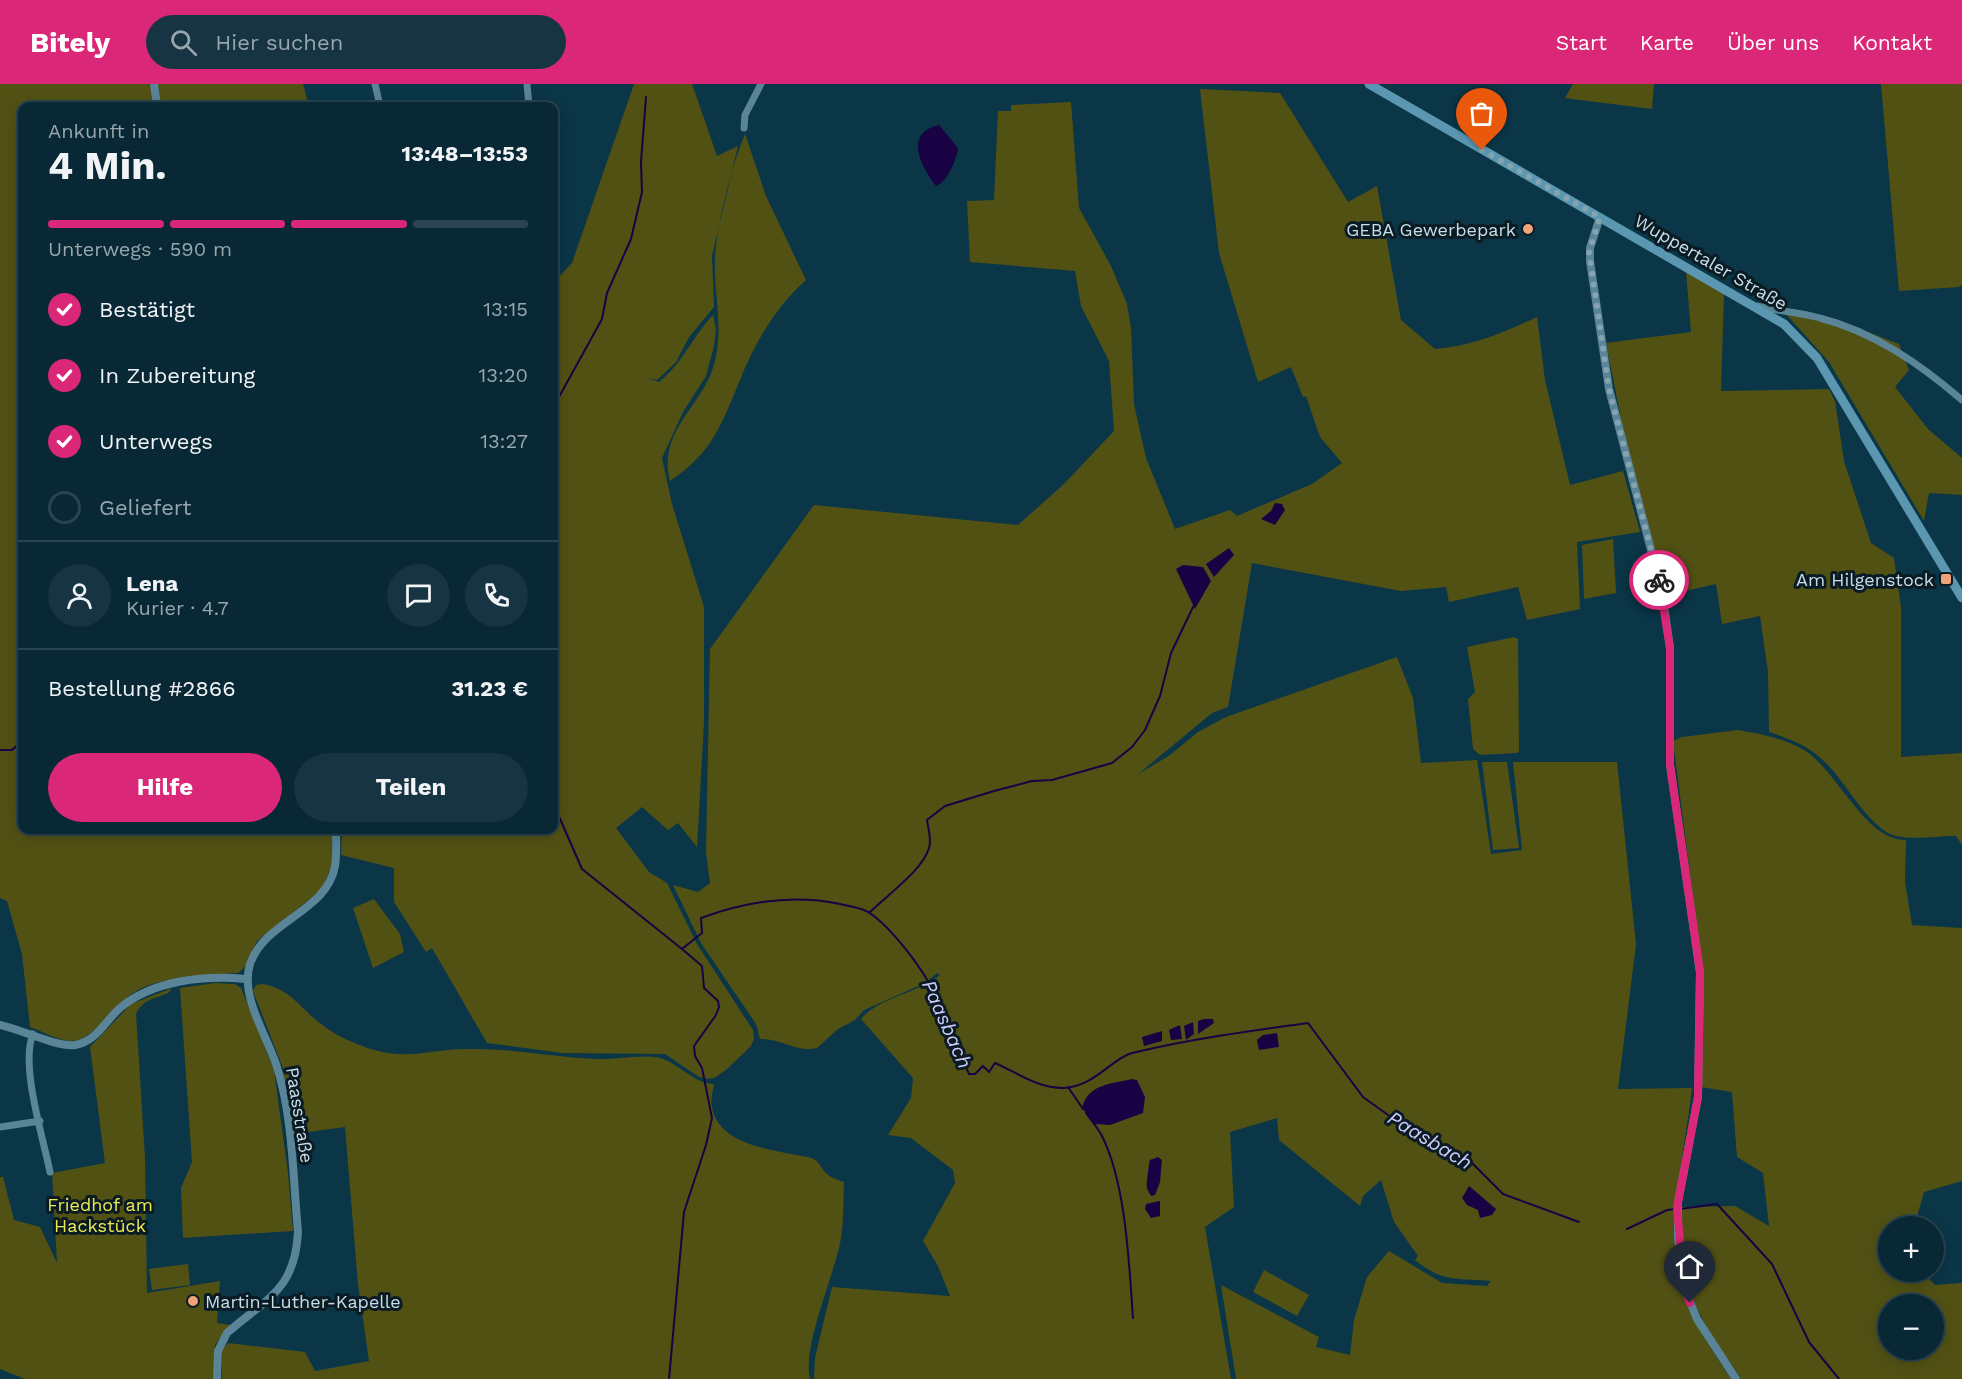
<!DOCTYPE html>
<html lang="de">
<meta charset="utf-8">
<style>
body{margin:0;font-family:"Work Sans",sans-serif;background:#163441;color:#f1f3f6;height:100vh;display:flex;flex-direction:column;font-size:22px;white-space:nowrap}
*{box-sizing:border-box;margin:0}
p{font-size:20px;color:#98a6ad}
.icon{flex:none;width:33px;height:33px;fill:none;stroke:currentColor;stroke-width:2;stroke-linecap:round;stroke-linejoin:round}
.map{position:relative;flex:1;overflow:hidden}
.drawer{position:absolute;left:18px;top:18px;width:540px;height:732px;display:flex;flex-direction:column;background:#082835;border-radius:12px;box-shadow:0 3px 15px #0003,0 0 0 2px #294450}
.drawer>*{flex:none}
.tools{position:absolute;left:1878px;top:1132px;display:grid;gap:12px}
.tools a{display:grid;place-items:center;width:66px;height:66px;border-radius:50%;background:#082835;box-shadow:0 3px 15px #0003,0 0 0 2px #294450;font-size:30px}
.pin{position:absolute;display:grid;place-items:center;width:51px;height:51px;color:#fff;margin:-62px -26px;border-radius:50% 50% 50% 0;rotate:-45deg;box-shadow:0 0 6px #0007}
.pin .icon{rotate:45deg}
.courier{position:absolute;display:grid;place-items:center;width:60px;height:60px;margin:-30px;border:4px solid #db2777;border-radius:50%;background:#fff;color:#222;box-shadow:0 2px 8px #0007}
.overview em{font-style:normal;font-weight:700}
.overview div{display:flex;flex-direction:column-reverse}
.overview{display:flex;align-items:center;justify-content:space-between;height:102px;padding:0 30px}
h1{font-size:39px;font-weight:700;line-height:45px}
.bar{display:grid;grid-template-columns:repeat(4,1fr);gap:9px 6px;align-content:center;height:72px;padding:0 30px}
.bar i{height:8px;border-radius:4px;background:#294450}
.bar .on{background:#db2777}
.bar p{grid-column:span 4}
.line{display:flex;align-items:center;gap:15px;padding:0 30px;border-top:2px solid #294450}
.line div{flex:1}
.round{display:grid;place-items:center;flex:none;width:63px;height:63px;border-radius:32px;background:#163441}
ol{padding:0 30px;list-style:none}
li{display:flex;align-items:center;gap:18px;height:66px}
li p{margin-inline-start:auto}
li .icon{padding:6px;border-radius:50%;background:#db2777;color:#fff;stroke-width:4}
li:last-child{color:#98a6ad}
li i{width:33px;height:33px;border:3px solid #294450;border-radius:50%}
.button{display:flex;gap:12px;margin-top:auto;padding:12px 30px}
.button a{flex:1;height:69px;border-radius:36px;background:#db2777;color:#fff;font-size:24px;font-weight:700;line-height:69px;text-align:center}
.button a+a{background:#163441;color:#f1f3f6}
header{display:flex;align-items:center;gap:36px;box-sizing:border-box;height:84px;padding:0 30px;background:#db2777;color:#fff}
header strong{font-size:28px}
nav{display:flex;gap:33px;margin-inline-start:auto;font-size:21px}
.search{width:420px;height:54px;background:#163441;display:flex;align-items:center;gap:15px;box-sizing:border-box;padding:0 21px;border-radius:33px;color:#98a6ad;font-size:22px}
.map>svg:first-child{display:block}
</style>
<header>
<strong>Bitely</strong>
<div class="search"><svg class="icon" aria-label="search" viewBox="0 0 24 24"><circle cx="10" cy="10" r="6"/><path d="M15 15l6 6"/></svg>Hier suchen</div>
<nav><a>Start</a><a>Karte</a><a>Über uns</a><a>Kontakt</a></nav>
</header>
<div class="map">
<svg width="1962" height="1295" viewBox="0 0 1962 1295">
<rect width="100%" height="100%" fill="#0a3647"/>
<path fill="#525114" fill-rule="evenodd" d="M0,0H151L154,22H22V746H333L332,782L321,806L257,857L244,884L238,889C208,891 165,892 138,906C116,917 93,959 70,957C57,956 42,947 30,943L22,870L7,817L0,814Z
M156,0H303L309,22H159Z
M634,0H692L717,72L738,62L712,172L714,223L689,253L676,278L657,296L645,293L659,298C682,280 693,252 713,231L716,246L714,262L706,292L683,328L662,374L672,420L704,523V638L697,763L678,739L668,746L642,723L616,744L649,788L667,799L697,860L753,946L754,955L751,962L726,986L714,994L707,995L699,993L665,970L563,969L487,959L432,864L426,868L394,818V784L341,771L342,746H554V198L572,179Z
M1573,0H1654L1652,25L1565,14Z
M1881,0H1962V201L1959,203L1899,207Z
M1200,5L1280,9L1348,118L1377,102L1401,236L1435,265C1473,262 1503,249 1537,233L1545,296L1570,401L1623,387L1640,448L1577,458L1580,525L1527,536L1518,503L1449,518L1446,503L1401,507L1252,479L1228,623L1212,629L1137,691L1170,671L1198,648L1226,633L1397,573L1413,614L1421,679L1477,676L1491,770L1522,766L1513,678H1617L1636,860L1618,1005L1692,1004C1686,1062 1670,1117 1677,1176C1678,1186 1678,1198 1681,1208C1693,1239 1713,1267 1731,1295H1236L1221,1201L1319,1253L1316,1263L1350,1271L1354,1236L1367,1193L1389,1167L1442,1199L1487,1202L1491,1197C1458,1194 1443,1199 1415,1176L1418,1172L1394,1138L1381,1096L1363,1112L1360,1122L1279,1056L1277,1034L1230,1048L1234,1123L1205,1143L1231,1295H814L815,1274L832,1203L950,1212L938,1182L923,1157L955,1099L953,1086L911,1054L888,1051L911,1014L913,994L861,935C881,912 917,910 940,891L937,889L925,899L864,926L855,936L838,945L817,964C798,969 780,954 760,955L756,940L701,859L673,801L698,808L710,799L706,768L710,565L814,421L1018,441L1064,400L1114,347L1109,277L1081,222L1075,187L970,178L967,117L994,116L998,27H1011V21L1071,18L1079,124L1111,182L1127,220L1131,244L1134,320L1146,374L1175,445L1230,426L1237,432L1312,400L1342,379L1320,353L1306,312L1303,313L1291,283L1258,298L1219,169Z
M745,50L766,112L806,196C776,223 755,258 740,296C721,341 713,368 670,397C657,347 702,323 714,281C724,245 714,212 715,176C716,142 732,81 745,50Z
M1686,188L1724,210L1721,307L1829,305L1835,317L1844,377L1871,459L1894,474L1901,523V673L1962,669V761L1956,752C1938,752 1914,756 1896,752C1870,746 1845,697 1826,679C1809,662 1791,655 1769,648L1768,588L1760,532L1722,540L1716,500L1667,511L1626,360L1606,259L1691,248Z
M1786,230L1860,245L1899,260L1909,286L1895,303L1928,345L1962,374V411L1929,409L1924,437L1829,278Z
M1613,455L1616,509L1584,515L1582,461Z
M1514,553L1518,555L1519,667L1517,669L1480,671L1473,665L1468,615L1475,608L1467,563Z
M1738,646C1762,650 1783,654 1804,666C1838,687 1865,757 1906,756L1905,798L1912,841L1962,844V1097L1924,1108L1914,1143H1888V1188H1923L1935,1201L1962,1199V1295H1741C1730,1277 1716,1259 1705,1240C1685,1205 1680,1164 1681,1123L1735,1122L1769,1142L1763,1089L1737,1073L1732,1008L1701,1003L1700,868L1673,657L1682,653ZM1888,1221H1934V1266H1888Z
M1482,678H1507L1519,764L1493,766Z
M374,815L400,850L404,868L373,884L353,824Z
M215,899L235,900L241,904L274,986L288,1089L293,1147L183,1154L181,1104L192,1078L180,904Z
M262,900C290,904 300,924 321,940C336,952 355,960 374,966C410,976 432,965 468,965C510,964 552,973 595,975C614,976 634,971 654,973C677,975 690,999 714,1000C713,1007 710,1016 712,1023C719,1064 780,1066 811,1074C820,1077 821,1085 827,1090C831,1094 839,1096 844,1098C843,1117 844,1136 841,1154C835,1191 802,1261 810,1295H222V1266L228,1259L305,1268L315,1287L369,1277L358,1200L345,1043L293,1050L283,984L253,907L256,901Z
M172,904L168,909C154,915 143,915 136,930L145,1074L147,1209L220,1197L217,1239L231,1241L215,1261L214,1295H25L0,1285V1093H3L14,1136L40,1143L57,1179L52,1089L105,1079L90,963L131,920Z
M188,1180L190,1201L152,1206L149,1185Z
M1264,1186L1309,1211L1297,1232L1253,1208Z"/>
<path fill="#180243" d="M939,41L958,64C956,77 948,97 936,102C921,83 903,49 939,41Z
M1275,419L1282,420L1285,426L1275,441L1261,435L1271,427Z
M1229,464L1234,471L1214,493L1206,480Z
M1183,481L1203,483L1211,497L1195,525L1176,485Z
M1204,935H1213L1214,939L1198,950V937Z
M1193,938L1194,950L1186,956L1184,942Z
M1180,941L1182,955L1171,956L1169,946Z
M1162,947V957L1144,962L1142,953Z
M1277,949L1279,963L1259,966L1257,956L1263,951Z
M1132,995L1137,996L1145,1013L1143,1029L1110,1041L1095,1040L1082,1024C1088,1000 1111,1000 1132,995Z
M1158,1073L1162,1076L1160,1098L1155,1111L1151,1112L1147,1105C1146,1101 1149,1079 1150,1076Z
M1469,1102L1496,1125L1492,1131L1480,1134L1478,1126L1467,1121L1462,1114Z
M1160,1117V1132L1151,1134L1145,1125L1146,1120Z"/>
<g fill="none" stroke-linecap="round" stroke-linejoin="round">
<path stroke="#180243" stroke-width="2" d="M554,322L602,235L607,209L631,155L642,108L641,78L646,13
M0,666H12L22,657
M554,721L582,785L682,865L702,849L701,834C747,817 792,810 840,820C852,823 865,824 874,832C894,848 917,878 929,899C938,916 951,939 952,958L960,963L959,978L965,981L969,990H975L983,982L989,988L995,979C1018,989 1037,1004 1063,1004C1094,1003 1111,975 1132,969C1190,955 1249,947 1308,939L1363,1013L1409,1046L1468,1075L1503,1110L1579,1138
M869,829C886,812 923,786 929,764C932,756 928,744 927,736L945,722L994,707L1032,697L1052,696L1112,679L1132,663L1145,646L1160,612L1171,569L1194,521
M1068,1003L1083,1025
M1086,1029C1091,1036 1098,1044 1102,1052C1126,1100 1129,1179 1133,1234
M1680,1125L1717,1120L1772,1180L1809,1258L1839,1295
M1627,1145L1667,1126L1675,1125
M669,1295L684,1128L706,1061L712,1034L702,984L695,972L694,962L716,931L719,923L718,917L704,904L702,882L682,865"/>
<path stroke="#5a8497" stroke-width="7" d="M375,0L380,22
M527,0L529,22
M744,44L745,31L761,0
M1757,222C1777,227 1799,228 1820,234C1874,248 1920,280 1962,316
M33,950C20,981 43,1053 50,1088
M0,1043L40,1037"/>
<path stroke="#5a8497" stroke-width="8" d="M154,0L157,22
M1600,133L1590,164V177L1609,305L1662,508L1670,564V681L1700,889L1698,1013L1678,1118V1155L1684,1203L1697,1235L1736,1295
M0,941C20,945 56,963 75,961C96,958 105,937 120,924C153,896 205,891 246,895
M217,1295L218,1267L227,1249C267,1214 295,1206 298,1148C293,1095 293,1030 276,980C266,950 240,912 250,880C265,836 327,828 335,782C337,771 336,757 336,746"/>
<path stroke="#5b97b1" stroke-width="9" d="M1369,0L1784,240L1817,274L1962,514"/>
</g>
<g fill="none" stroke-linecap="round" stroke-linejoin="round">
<path stroke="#86a3b0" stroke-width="6" stroke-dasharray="0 10.8" d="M1482,66L1600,133L1589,168L1609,305L1659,496"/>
<path stroke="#db2777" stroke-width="8" d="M1659,496L1670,564V681L1700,888L1698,1013L1677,1124L1684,1203L1690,1219"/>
</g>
<g fill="#f0a279" stroke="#0a1b23" stroke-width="2">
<circle cx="1528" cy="145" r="6"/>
<rect x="1940" y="489" width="12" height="12" rx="3"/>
<circle cx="193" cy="1217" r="6"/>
</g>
<g text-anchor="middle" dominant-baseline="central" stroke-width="6" stroke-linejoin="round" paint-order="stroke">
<g font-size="18" fill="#c8dee8" stroke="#0a1b23" text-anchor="end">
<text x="1516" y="145">GEBA Gewerbepark</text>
<text x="1934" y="495">Am Hilgenstock</text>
<text x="205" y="1217" text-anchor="start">Martin-Luther-Kapelle</text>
</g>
<g font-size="18" fill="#c8dee8" stroke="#0a1b23">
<text transform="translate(1711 178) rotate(30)">Wuppertaler Straße</text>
<text transform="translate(300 1031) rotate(81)">Paasstraße</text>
</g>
<g font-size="18" fill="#ebe953" stroke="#0a1b23">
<text x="100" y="1120">Friedhof am<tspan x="100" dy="21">Hackstück</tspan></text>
</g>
<g font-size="20" font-style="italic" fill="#cfccfc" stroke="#0a1b23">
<text transform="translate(947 940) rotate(66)">Paasbach</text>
<text transform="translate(1430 1056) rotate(31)">Paasbach</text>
</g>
</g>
</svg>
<div class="tools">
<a>+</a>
<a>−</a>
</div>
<div class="pin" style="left:1482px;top:66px;background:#ea580c"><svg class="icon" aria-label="bag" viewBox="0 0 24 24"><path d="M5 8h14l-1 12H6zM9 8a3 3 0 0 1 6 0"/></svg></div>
<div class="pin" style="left:1690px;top:1219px;background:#1f2937"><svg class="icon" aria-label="home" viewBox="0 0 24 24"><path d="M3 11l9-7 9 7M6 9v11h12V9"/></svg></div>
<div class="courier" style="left:1659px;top:496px"><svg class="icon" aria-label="bike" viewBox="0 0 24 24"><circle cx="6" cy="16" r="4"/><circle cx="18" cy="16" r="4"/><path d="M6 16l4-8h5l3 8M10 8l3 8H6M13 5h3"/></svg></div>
<section class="drawer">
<div class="overview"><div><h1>4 Min.</h1><p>Ankunft in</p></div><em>13:48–13:53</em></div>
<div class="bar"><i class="on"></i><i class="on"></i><i class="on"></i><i></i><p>Unterwegs · 590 m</p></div>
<ol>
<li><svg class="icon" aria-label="check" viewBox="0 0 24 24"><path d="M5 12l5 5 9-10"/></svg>Bestätigt<p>13:15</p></li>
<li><svg class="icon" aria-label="check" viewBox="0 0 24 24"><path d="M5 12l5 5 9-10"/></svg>In Zubereitung<p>13:20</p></li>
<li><svg class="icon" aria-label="check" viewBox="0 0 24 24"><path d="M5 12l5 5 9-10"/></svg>Unterwegs<p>13:27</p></li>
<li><i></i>Geliefert</li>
</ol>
<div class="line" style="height:108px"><a class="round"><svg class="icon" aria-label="person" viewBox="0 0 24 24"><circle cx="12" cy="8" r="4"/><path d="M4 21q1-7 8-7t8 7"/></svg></a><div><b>Lena</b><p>Kurier · 4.7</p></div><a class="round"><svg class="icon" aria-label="chat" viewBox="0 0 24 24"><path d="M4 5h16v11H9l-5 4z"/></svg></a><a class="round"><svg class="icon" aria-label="phone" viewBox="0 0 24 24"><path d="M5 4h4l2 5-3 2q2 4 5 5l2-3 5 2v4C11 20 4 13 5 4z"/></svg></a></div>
<div class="line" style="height:78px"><div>Bestellung #2866</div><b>31.23 €</b></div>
<div class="button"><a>Hilfe</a><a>Teilen</a></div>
</section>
</div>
